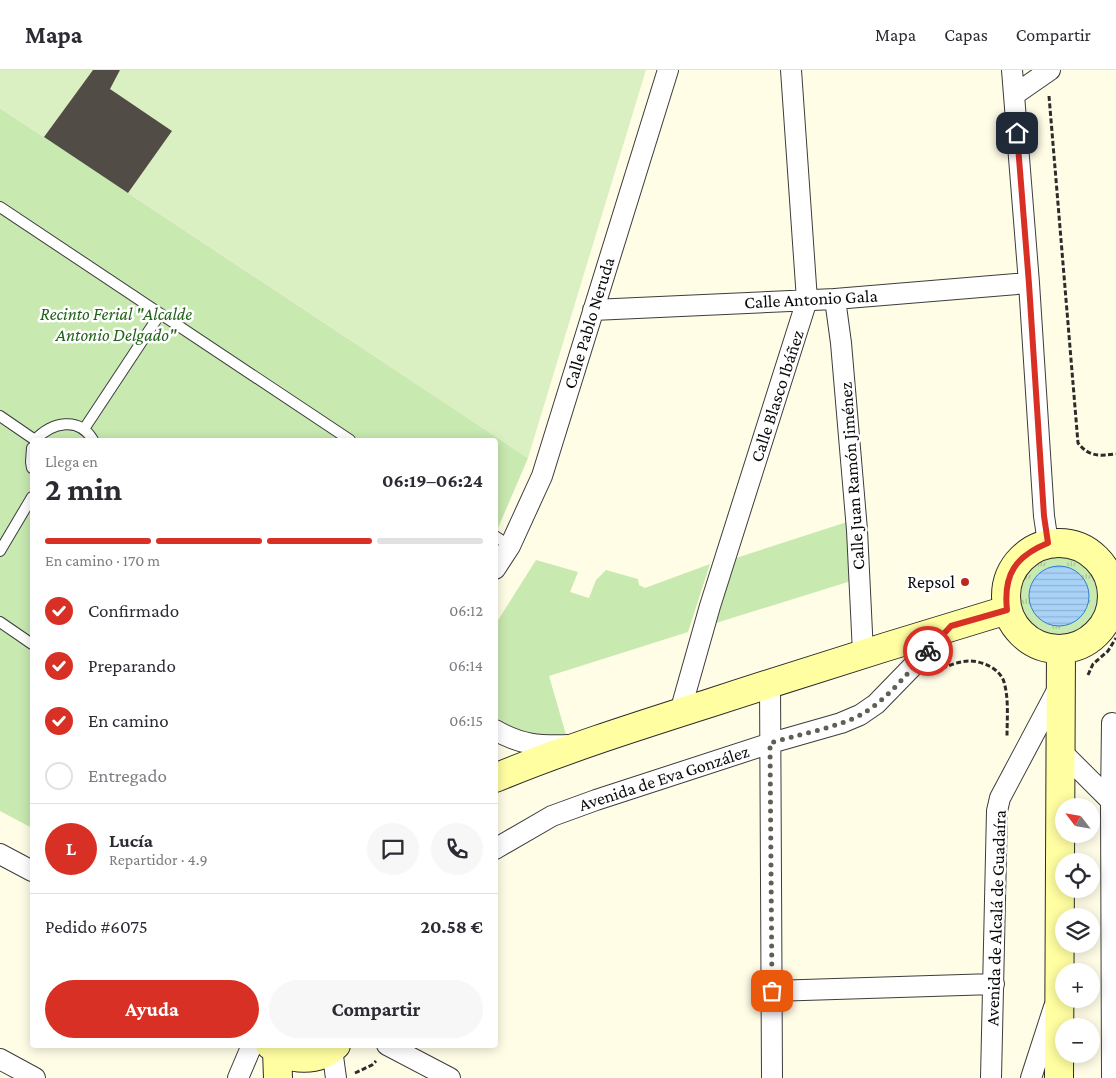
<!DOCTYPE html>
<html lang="es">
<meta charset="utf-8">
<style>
body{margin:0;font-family:"Crimson Pro",serif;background:#f7f7f7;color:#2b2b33;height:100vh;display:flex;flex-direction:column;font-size:19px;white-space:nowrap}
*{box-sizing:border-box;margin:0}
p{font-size:16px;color:#7c7c81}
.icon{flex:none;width:28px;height:28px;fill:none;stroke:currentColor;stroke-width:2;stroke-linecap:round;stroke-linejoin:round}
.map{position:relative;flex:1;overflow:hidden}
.details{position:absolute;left:30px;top:368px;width:468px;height:610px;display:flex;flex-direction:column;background:#fff;border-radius:5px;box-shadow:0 2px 12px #0003}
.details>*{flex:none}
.needle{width:32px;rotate:301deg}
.buttons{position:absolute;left:1055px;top:728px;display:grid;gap:10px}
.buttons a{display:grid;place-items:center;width:45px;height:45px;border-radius:50%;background:#fff;box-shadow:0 2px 12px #0003;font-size:25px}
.pin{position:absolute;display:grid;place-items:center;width:42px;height:42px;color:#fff;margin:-21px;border-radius:10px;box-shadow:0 2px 8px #0006}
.courier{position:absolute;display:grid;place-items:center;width:50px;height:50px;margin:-25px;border:4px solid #d93025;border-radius:50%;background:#fff;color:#222;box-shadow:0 1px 6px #0007}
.head em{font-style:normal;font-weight:700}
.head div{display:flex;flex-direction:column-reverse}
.head{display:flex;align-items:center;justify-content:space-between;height:85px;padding:0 15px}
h1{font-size:32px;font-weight:700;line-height:38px}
.bar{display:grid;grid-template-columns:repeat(4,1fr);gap:8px 5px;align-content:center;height:60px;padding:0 15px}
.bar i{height:6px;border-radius:4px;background:#e1e1e2}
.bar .selected{background:#d93025}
.bar p{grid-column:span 4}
.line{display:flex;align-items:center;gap:12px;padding:0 15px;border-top:1px solid #e1e1e2}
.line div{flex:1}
.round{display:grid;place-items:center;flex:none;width:52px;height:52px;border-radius:26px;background:#f7f7f7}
ol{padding:0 15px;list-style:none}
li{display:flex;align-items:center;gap:15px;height:55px}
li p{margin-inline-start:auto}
li .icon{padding:5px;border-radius:50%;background:#d93025;color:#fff;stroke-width:4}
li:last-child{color:#7c7c81}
li i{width:28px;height:28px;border:2px solid #e1e1e2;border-radius:50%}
.primary-button{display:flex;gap:10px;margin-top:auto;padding:10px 15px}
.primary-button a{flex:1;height:58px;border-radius:30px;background:#d93025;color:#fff;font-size:20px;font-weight:700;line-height:58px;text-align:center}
.primary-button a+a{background:#f7f7f7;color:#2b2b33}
header{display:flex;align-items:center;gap:30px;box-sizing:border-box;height:70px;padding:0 25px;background:#fff;border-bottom:1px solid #e1e1e2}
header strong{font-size:24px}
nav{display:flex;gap:28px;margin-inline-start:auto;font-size:18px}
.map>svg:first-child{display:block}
</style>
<header>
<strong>Mapa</strong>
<nav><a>Mapa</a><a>Capas</a><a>Compartir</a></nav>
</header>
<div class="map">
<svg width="1116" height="1008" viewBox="0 0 1116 1008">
<defs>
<pattern id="grass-tufts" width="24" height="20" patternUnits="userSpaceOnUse" patternTransform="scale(1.25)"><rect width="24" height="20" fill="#c8e9b0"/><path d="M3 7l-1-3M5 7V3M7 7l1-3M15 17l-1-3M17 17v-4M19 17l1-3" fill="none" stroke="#aac696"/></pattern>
<pattern id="water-rules" width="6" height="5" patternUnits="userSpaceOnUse" patternTransform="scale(1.25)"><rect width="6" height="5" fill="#a9d2f8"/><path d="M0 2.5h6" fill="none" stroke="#90b3d3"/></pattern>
</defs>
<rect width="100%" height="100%" fill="#fffde6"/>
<path fill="url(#grass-tufts)" d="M1020 526a40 40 0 1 1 80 0a40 40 0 1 1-80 0Z"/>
<path fill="#c8e9b0" d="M0,38L528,388L495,465V370H32V758L0,741Z
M847,452L851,511L716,553L736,488Z
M536,490L578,502L570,522L589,528L596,510L606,500L638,509L639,515L645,518L710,494L688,562L549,606L567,668C540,669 518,663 495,649V555Z"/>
<path fill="#dbf0c2" d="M0,0H646L528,388L0,38Z"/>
<path fill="url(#water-rules)" stroke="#2d7fd2" d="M1029 526a30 30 0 1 1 60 0a30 30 0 1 1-60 0Z"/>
<path fill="#524c46" d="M93,0H120L110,19L172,61L128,123L44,67Z"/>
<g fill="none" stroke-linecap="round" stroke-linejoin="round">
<defs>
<path id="lane" d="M0,137L350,370
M0,346L35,370
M84,359L160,244
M35,370C52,352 79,346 93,370
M32,378L31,392L32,398
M495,466L510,476
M0,481L32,427
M0,552L32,574"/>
<path id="street" d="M1012,0L1029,213L1044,446L1048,473
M1014,25L1050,0
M835,229L841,273L857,460L863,583
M593,240L835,229L1029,213
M495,499L510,476L542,406L668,0
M1112,525L1116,522
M770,613L772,1008
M680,642L710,536L807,230L791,0
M1112,653L1111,731L1112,1008
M495,660C521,675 539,676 569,675
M1060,680L1111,731
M495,779L552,746L596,730L771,673L841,653L860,645L876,634L950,558
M0,784L32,801
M772,921L994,914
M387,975L450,1008
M332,979L336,1008
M0,989L35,1008
M238,1008L252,975
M991,1008L997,741L1000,728L1060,615
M1031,1008L1054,937"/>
<path id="secondary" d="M1006 526a53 53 0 1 1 106 0a53 53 0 1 1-106 0Z
M495,708C565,679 638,656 710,633C808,601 907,570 1007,540
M270,975C290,991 317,993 336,975
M277,981L278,1008
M1059,1008L1061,580"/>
</defs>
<use href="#lane" stroke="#3d3d3d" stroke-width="12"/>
<use href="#street" stroke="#3d3d3d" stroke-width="22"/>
<use href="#secondary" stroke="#2c2c2c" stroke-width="30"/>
<path stroke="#2c2c2c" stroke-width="3" stroke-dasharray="5 2.5" stroke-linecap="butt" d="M1049,26L1078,373C1089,387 1099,386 1116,384
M942,598C951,595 960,591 969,591C983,591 1000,599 1004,612C1009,629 1007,650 1007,667
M1088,605L1093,594L1108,581L1116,568
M355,1003L372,995L376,991"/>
<use href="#lane" stroke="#fff" stroke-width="10"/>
<use href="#street" stroke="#fff" stroke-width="20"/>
<use href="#secondary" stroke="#fffea1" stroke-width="28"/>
</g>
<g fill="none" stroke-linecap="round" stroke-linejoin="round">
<path stroke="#605f57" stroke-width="5" stroke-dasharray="0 9" d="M772,921L770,673C796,665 840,657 862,644C888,629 908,602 928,581"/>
<path stroke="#d93025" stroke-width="6" d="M928,581L951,556L1007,540C1003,504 1016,486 1048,473L1044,446L1029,214L1017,63"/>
</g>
<circle fill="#bd271e" stroke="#fff" stroke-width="2" cx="965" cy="512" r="5"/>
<g text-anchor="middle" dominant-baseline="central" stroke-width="5" stroke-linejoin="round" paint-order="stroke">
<g font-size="18" fill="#0a0a0a" stroke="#fff">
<text transform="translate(811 229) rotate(-3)">Calle Antonio Gala</text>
<text transform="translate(589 253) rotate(-73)">Calle Pablo Neruda</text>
<text transform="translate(777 326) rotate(-72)">Calle Blasco Ibáñez</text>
<text transform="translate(852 406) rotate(-94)">Calle Juan Ramón Jiménez</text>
<text transform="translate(664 708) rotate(-18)">Avenida de Eva González</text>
<text transform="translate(996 848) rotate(-88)">Avenida de Alcalá de Guadaíra</text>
</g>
<g font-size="18" font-style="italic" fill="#216219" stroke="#fff">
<text x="116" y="244">Recinto Ferial "Alcalde<tspan x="116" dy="21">Antonio Delgado"</tspan></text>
</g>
<g font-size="18" fill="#0a0a0a" stroke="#fff" text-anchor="end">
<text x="955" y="512">Repsol</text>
</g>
</g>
</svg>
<div class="buttons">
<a><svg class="needle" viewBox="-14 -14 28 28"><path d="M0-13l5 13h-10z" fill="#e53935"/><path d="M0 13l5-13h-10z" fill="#7c7c81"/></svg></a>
<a><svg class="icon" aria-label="locate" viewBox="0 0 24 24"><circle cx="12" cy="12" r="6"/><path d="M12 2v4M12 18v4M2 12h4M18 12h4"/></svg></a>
<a><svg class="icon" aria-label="layers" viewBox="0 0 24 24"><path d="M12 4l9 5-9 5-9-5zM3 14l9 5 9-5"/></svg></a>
<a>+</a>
<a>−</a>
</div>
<div class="pin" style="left:772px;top:921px;background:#ea580c"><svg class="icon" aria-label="bag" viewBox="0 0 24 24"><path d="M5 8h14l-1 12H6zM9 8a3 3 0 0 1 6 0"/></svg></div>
<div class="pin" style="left:1017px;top:63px;background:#1f2937"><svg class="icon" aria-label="home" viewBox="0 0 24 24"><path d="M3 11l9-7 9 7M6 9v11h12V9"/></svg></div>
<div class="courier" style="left:928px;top:581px"><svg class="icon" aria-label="bike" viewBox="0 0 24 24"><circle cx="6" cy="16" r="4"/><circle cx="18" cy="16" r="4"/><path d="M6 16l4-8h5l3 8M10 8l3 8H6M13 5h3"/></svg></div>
<section class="details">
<div class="head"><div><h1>2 min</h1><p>Llega en</p></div><em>06:19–06:24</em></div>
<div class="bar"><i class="selected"></i><i class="selected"></i><i class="selected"></i><i></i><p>En camino · 170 m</p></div>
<ol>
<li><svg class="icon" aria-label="check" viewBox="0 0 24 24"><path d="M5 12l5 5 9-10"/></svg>Confirmado<p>06:12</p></li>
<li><svg class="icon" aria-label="check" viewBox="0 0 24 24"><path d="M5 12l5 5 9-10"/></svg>Preparando<p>06:14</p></li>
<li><svg class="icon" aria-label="check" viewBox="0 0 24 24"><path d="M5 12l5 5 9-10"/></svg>En camino<p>06:15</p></li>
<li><i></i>Entregado</li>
</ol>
<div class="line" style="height:90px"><b class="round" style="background:#d93025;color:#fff">L</b><div><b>Lucía</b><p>Repartidor · 4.9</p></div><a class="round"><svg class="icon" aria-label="chat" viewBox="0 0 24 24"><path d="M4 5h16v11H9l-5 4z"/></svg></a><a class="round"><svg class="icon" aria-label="phone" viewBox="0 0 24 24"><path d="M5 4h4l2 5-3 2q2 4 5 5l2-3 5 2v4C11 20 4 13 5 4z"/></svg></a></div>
<div class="line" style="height:65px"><div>Pedido #6075</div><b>20.58 €</b></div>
<div class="primary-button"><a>Ayuda</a><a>Compartir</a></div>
</section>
</div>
